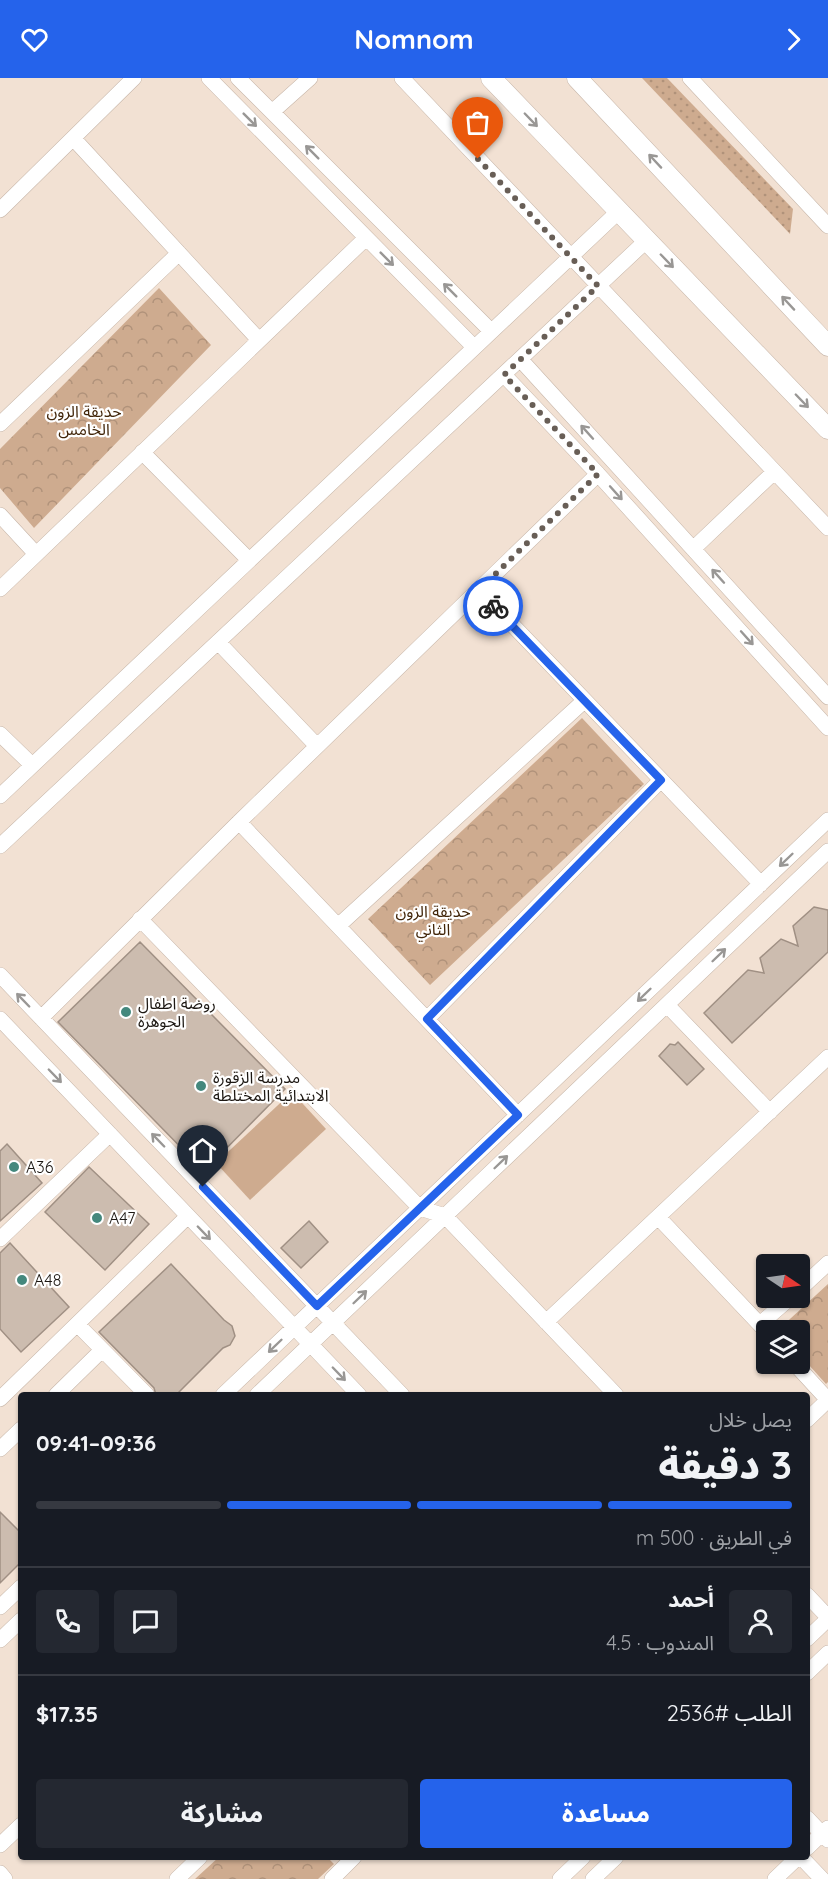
<!DOCTYPE html>
<html lang="ar">
<meta charset="utf-8">
<style>
body{margin:0;font-family:Quicksand,"Noto Sans Arabic",sans-serif;background:#242831;color:#f1f3f6;direction:rtl;height:100vh;display:flex;flex-direction:column;font-size:22px;white-space:nowrap}
*{box-sizing:border-box;margin:0}
p{font-size:20px;color:#9ea1a6}
.icon{flex:none;width:33px;height:33px;fill:none;stroke:currentColor;stroke-width:2;stroke-linecap:round;stroke-linejoin:round}
.map{position:relative;flex:1;overflow:hidden;direction:ltr}
.side{position:absolute;left:18px;top:1314px;width:792px;height:468px;display:flex;flex-direction:column;background:#171b24;border-radius:6px;box-shadow:0 2px 4px #0004;direction:rtl}
.side>*{flex:none}
.needle{width:39px;rotate:103deg}
.fabs{position:absolute;left:756px;top:1176px;display:grid;gap:12px}
.fabs a{display:grid;place-items:center;width:54px;height:54px;border-radius:6px;background:#171b24;box-shadow:0 2px 4px #0004;font-size:30px}
.pin{position:absolute;display:grid;place-items:center;width:51px;height:51px;color:#fff;margin:-62px -26px;border-radius:50% 50% 50% 0;rotate:-45deg;box-shadow:0 0 6px #0007}
.pin .icon{rotate:45deg}
.courier{position:absolute;display:grid;place-items:center;width:60px;height:60px;margin:-30px;border:4px solid #2563eb;border-radius:50%;background:#fff;color:#222;box-shadow:0 2px 8px #0007}
.headline em{font-style:normal;font-weight:800}
.headline div{display:flex;flex-direction:column-reverse}
.headline{display:flex;align-items:center;justify-content:space-between;height:102px;padding:0 18px}
h1{font-size:39px;font-weight:800;line-height:45px}
.bar{display:grid;grid-template-columns:repeat(4,1fr);gap:9px 6px;align-content:center;height:72px;padding:0 18px}
.bar i{height:8px;border-radius:4px;background:#363941}
.bar .selected{background:#2563eb}
.bar p{grid-column:span 4}
.line{display:flex;align-items:center;gap:15px;padding:0 18px;border-top:2px solid #363941}
.line div{flex:1}
.round{display:grid;place-items:center;flex:none;width:63px;height:63px;border-radius:6px;background:#242831}
.cta{display:flex;gap:12px;margin-top:auto;padding:12px 18px}
.cta a{flex:1;height:69px;border-radius:6px;background:#2563eb;color:#fff;font-size:24px;font-weight:800;line-height:69px;text-align:center}
.cta a+a{background:#242831;color:#f1f3f6}
header{display:flex;justify-content:space-between;align-items:center;height:78px;padding:0 18px;background:#2563eb;color:#fff;font-size:27px;font-weight:800}
.map>svg:first-child{display:block}
</style>
<header><svg class="icon" aria-label="forward" viewBox="0 0 24 24"><path d="M9 5l7 7-7 7"/></svg>Nomnom<svg class="icon" aria-label="heart" viewBox="0 0 24 24"><path d="M12 20l-8-8c-3-5 5-10 8-4 3-6 11-1 8 4z"/></svg></header>
<div class="map">
<svg width="828" height="1801" viewBox="0 0 828 1801">
<defs>
<pattern id="grass-dots" width="8" height="8" patternUnits="userSpaceOnUse" patternTransform="scale(1.5)"><rect width="8" height="8" fill="#ceab8f"/><path d="M2 2h.1M6 6h.1" fill="none" stroke="#b0927a" stroke-width="1.8" stroke-linecap="round"/></pattern>
<pattern id="park-crowns" width="20" height="18" patternUnits="userSpaceOnUse" patternTransform="scale(1.5)"><rect width="20" height="18" fill="#ceab8f"/><path d="M2 6a3 3 0 1 1 6 0M12 15a3 3 0 1 1 6 0" fill="none" stroke="#b0927a"/></pattern>
</defs>
<rect width="100%" height="100%" fill="#f2e1d3"/>
<path fill="url(#grass-dots)" d="M642,0H667L793,131L790,156Z"/>
<path fill="url(#park-crowns)" d="M159,210L211,267L34,450L0,410V371Z
M582,640L644,706L430,907L368,841Z
M828,1206V1304L826,1306L800,1277V1252H778Z
M219,1779H327L334,1786L318,1801H195Z"/>
<path fill="#ceab8f" d="M292,1014L326,1051L250,1122L216,1085Z"/>
<path fill="#ccbcaf" stroke="#a09084" stroke-width="1.5" d="M814,829L828,832V874L732,965L704,935L748,892L764,895L760,880L781,861L798,868L793,848Z
M140,864L285,1011L204,1093L58,944Z
M678,964L704,991L687,1007L659,978L670,966L675,967Z
M7,1066L42,1105L0,1143V1073Z
M89,1089L149,1146L105,1192L45,1134Z
M309,1143L328,1164L301,1190L281,1170Z
M10,1165L69,1229L21,1274L0,1251V1175Z
M171,1186L224,1242L232,1248L235,1258L230,1267L223,1270L176,1317H156L154,1310L99,1254Z
M0,1434L21,1455V1484L0,1505Z"/>
<g fill="none" stroke-linecap="round" stroke-linejoin="round">
<defs>
<path id="minor" d="M209,0L474,269
M238,0L491,253
M402,0L828,450
M690,0L828,148
M272,34L310,0
M73,60L259,262
M0,132L134,0
M520,281L828,619
M504,297L598,396L828,650
M0,346L179,175
M142,374L249,482
M0,437L36,476
M693,471L774,394
M0,511L366,160
M479,512L761,806
M218,564L317,668
M0,656L32,687
M0,718L619,133
M239,744L518,1037
M0,768L647,162
M140,841L420,1130L445,1138L616,1317
M338,848L584,623
M0,897L402,1317
M667,927L770,1034
M41,940L239,744L598,396
M0,941L359,1317
M427,941L661,702
M658,1139L766,1253
M0,1161L110,1056
M800,1211L828,1185
M546,1244L828,979
M77,1246L147,1317
M760,1246L790,1220
M795,1286L828,1322
M56,1317L102,1272
M223,1317L828,742
M257,1317L828,773
M0,1321L188,1138
M807,1342L828,1322
M0,1371L21,1351
M807,1517L828,1539
M0,1529L21,1509
M807,1561L828,1541
M0,1562L21,1542
M807,1595L828,1575
M807,1740L828,1762
M0,1767L21,1747
M807,1770L828,1750
M801,1779L822,1801
M0,1795L5,1801
M177,1801L200,1779
M332,1801L354,1779
M560,1801L583,1779
M593,1801L616,1779
M775,1801L798,1779"/>
<path id="major" d="M491,0L828,351
M577,0L828,268"/>
</defs>
<use href="#minor" stroke="#c7b6a9" stroke-width="16"/>
<use href="#major" stroke="#c7b6a9" stroke-width="21"/>
<use href="#minor" stroke="#fff" stroke-width="15"/>
<use href="#major" stroke="#fff" stroke-width="20"/>
</g>
<defs><path id="oneway-shaft" d="M-6 0H5M1.5-3L5.5 0L1.5 3" fill="none" stroke-width="1.6" stroke-linecap="round" stroke-linejoin="round" transform="scale(1.5)"/></defs>
<g stroke="#999795">
<use href="#oneway-shaft" transform="translate(250 42) rotate(45)"/>
<use href="#oneway-shaft" transform="translate(531 42) rotate(46)"/>
<use href="#oneway-shaft" transform="translate(312 74) rotate(-135)"/>
<use href="#oneway-shaft" transform="translate(655 83) rotate(-133)"/>
<use href="#oneway-shaft" transform="translate(387 181) rotate(45)"/>
<use href="#oneway-shaft" transform="translate(667 183) rotate(46)"/>
<use href="#oneway-shaft" transform="translate(450 212) rotate(-135)"/>
<use href="#oneway-shaft" transform="translate(788 225) rotate(-133)"/>
<use href="#oneway-shaft" transform="translate(802 323) rotate(46)"/>
<use href="#oneway-shaft" transform="translate(587 354) rotate(-132)"/>
<use href="#oneway-shaft" transform="translate(616 415) rotate(48)"/>
<use href="#oneway-shaft" transform="translate(718 498) rotate(-132)"/>
<use href="#oneway-shaft" transform="translate(747 560) rotate(48)"/>
<use href="#oneway-shaft" transform="translate(786 782) rotate(136)"/>
<use href="#oneway-shaft" transform="translate(719 877) rotate(-44)"/>
<use href="#oneway-shaft" transform="translate(644 917) rotate(136)"/>
<use href="#oneway-shaft" transform="translate(23 922) rotate(-134)"/>
<use href="#oneway-shaft" transform="translate(55 998) rotate(46)"/>
<use href="#oneway-shaft" transform="translate(158 1062) rotate(-134)"/>
<use href="#oneway-shaft" transform="translate(501 1084) rotate(-44)"/>
<use href="#oneway-shaft" transform="translate(204 1155) rotate(46)"/>
<use href="#oneway-shaft" transform="translate(360 1219) rotate(-44)"/>
<use href="#oneway-shaft" transform="translate(275 1268) rotate(136)"/>
<use href="#oneway-shaft" transform="translate(339 1296) rotate(46)"/>
</g>
<g fill="none" stroke-linecap="round" stroke-linejoin="round">
<path stroke="#685e56" stroke-width="6" stroke-dasharray="0 10.8" d="M478,81L598,208L504,297L598,396L479,512L493,528"/>
<path stroke="#2563eb" stroke-width="8" d="M203,1109L317,1228L518,1037L427,941L661,702L493,528"/>
</g>
<g fill="#44887d" stroke="#fff" stroke-width="2">
<circle cx="126" cy="934" r="6"/>
<circle cx="201" cy="1008" r="6"/>
<circle cx="14" cy="1089" r="6"/>
<circle cx="97" cy="1140" r="6"/>
<circle cx="22" cy="1202" r="6"/>
</g>
<g text-anchor="middle" dominant-baseline="central" stroke-width="4.5" stroke-linejoin="round" paint-order="stroke">
<g font-size="16" fill="#412509" stroke="#fff">
<text x="84" y="333">حديقة الزون<tspan x="84" dy="18">الخامس</tspan></text>
<text x="433" y="833">حديقة الزون<tspan x="433" dy="18">الثاني</tspan></text>
</g>
<g font-size="16" fill="#1d1813" stroke="#fff" text-anchor="start">
<text x="138" y="925">روضة اطفال<tspan x="138" dy="18">الجوهرة</tspan></text>
<text x="213" y="999">مدرسة الزقورة<tspan x="213" dy="18">الابتدائية المختلطة</tspan></text>
<text x="26" y="1089">A36</text>
<text x="109" y="1140">A47</text>
<text x="34" y="1202">A48</text>
</g>
</g>
</svg>
<div class="fabs">
<a><svg class="needle" viewBox="-14 -14 28 28"><path d="M0-13l5 13h-10z" fill="#e53935"/><path d="M0 13l5-13h-10z" fill="#9ea1a6"/></svg></a>
<a><svg class="icon" aria-label="layers" viewBox="0 0 24 24"><path d="M12 4l9 5-9 5-9-5zM3 14l9 5 9-5"/></svg></a>
</div>
<div class="pin" style="left:478px;top:81px;background:#ea580c"><svg class="icon" aria-label="bag" viewBox="0 0 24 24"><path d="M5 8h14l-1 12H6zM9 8a3 3 0 0 1 6 0"/></svg></div>
<div class="pin" style="left:203px;top:1109px;background:#1f2937"><svg class="icon" aria-label="home" viewBox="0 0 24 24"><path d="M3 11l9-7 9 7M6 9v11h12V9"/></svg></div>
<div class="courier" style="left:493px;top:528px"><svg class="icon" aria-label="bike" viewBox="0 0 24 24"><circle cx="6" cy="16" r="4"/><circle cx="18" cy="16" r="4"/><path d="M6 16l4-8h5l3 8M10 8l3 8H6M13 5h3"/></svg></div>
<section class="side">
<div class="headline"><div><h1>3 دقيقة</h1><p>يصل خلال</p></div><em>09:36–09:41</em></div>
<div class="bar"><i class="selected"></i><i class="selected"></i><i class="selected"></i><i></i><p>في الطريق · 500 m</p></div>
<div class="line" style="height:108px"><a class="round"><svg class="icon" aria-label="person" viewBox="0 0 24 24"><circle cx="12" cy="8" r="4"/><path d="M4 21q1-7 8-7t8 7"/></svg></a><div><b>أحمد</b><p>المندوب · 4.5</p></div><a class="round"><svg class="icon" aria-label="chat" viewBox="0 0 24 24"><path d="M4 5h16v11H9l-5 4z"/></svg></a><a class="round"><svg class="icon" aria-label="phone" viewBox="0 0 24 24"><path d="M5 4h4l2 5-3 2q2 4 5 5l2-3 5 2v4C11 20 4 13 5 4z"/></svg></a></div>
<div class="line" style="height:78px"><div>الطلب #2536</div><b>$17.35</b></div>
<div class="cta"><a>مساعدة</a><a>مشاركة</a></div>
</section>
</div>
